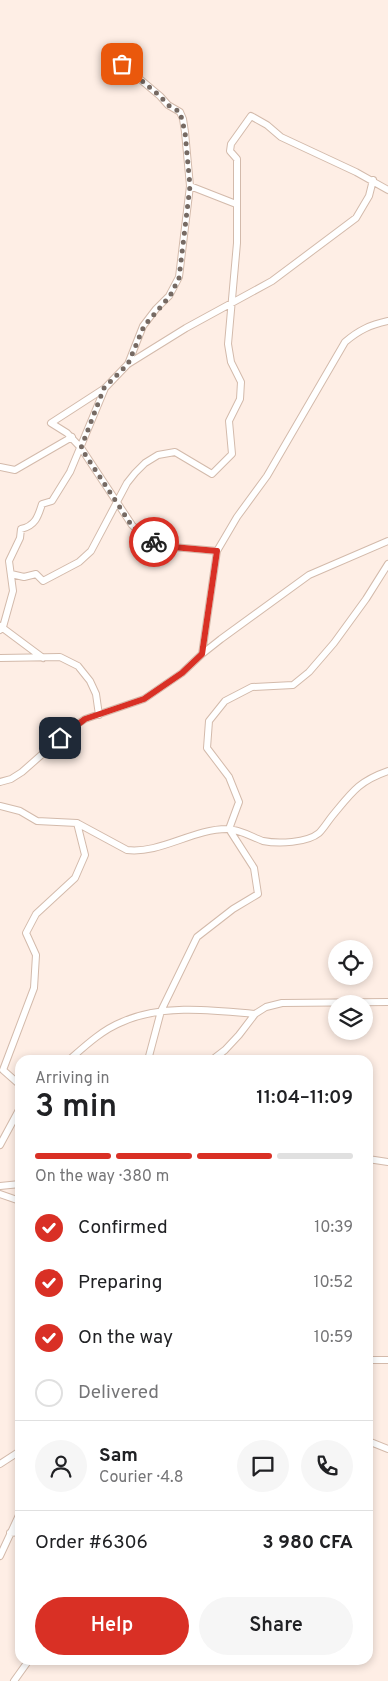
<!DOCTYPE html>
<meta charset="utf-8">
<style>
body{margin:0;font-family:Overpass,sans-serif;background:#f6f6f6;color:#202124;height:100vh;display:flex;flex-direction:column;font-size:19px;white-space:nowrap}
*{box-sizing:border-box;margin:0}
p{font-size:16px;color:#757577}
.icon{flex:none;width:28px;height:28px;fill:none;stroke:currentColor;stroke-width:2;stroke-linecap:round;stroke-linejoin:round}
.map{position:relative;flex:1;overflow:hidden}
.sheet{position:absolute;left:15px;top:1055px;width:358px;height:610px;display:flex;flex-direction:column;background:#fff;border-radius:15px;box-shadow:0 2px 8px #0003}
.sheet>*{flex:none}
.fabs{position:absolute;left:328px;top:940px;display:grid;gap:10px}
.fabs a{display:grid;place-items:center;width:45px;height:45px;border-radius:50%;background:#fff;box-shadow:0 2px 8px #0003;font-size:25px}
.pin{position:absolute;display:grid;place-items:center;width:42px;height:42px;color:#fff;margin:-21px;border-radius:10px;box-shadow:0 2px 8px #0006}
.courier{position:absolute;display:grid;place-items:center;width:50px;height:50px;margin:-25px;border:4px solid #d93025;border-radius:50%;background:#fff;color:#222;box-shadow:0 1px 6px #0007}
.head em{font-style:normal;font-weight:600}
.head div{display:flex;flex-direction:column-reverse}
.head{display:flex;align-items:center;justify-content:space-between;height:85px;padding:0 20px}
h1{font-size:32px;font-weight:600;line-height:38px}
.bar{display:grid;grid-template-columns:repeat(4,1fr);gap:8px 5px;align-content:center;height:60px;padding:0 20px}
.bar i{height:6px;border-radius:4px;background:#e0e0e0}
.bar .active{background:#d93025}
.bar p{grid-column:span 4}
.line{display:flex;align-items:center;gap:12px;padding:0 20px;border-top:1px solid #e0e0e0}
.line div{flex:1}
.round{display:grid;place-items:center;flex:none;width:52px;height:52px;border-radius:26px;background:#f6f6f6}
ol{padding:0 20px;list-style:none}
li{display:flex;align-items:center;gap:15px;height:55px}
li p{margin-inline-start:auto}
li .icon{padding:5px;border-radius:50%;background:#d93025;color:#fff;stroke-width:4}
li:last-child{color:#757577}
li i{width:28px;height:28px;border:2px solid #e0e0e0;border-radius:50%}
.button{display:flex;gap:10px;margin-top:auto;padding:10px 20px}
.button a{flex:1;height:58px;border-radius:30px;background:#d93025;color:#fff;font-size:20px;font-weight:600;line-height:58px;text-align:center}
.button a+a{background:#f6f6f6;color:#202124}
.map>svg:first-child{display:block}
</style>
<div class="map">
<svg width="388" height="1681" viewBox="0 0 388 1681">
<rect width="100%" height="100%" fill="#feeee5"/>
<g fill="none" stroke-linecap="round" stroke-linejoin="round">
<defs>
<path id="minor" d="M122,64L160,96L168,105L180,112L183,119L185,132L190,186L179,277L169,296L156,309L143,326L128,364
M190,186L236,204
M0,467L15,470L72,437
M217,551L162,546L145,538L132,525L81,448L67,433L51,423L105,388L128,364L186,328L272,281L356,218L369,196L373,180
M11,574L24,577L36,574L43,581L79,562L91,551L127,483L135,473L145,463L158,455L175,452L212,474L232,454L229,421L240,399L241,382L231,362L228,344L237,243V159L230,151L231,144L251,116L267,125L281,137L356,172L388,190
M0,626L43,658
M0,630L3,627L13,591L9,561L20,538L21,529C35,526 38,517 42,504L52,501L70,472L105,388
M202,654L217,551L237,517L267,476L345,342C359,330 370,325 388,321
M0,658L60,657L78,666L90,681L96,694L99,715
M0,782L11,779L22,772L73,727L85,719L144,699L182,673L202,654L221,639L309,575L388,541
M0,806L20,811L37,821L77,823L127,850C160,854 193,829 227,829C239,829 252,837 263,841C278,844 307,843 319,833C324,828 328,821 333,815C352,792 359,781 388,771
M229,829L239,802L229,777L207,748L209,721L225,701L252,687L293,685L309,672L334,643L366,599L388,564
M69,1060C85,1046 102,1030 122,1022C162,1004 212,1010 255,1014
M148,1060L161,1011L197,937L233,909L258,894L254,868L229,829
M212,1060L225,1050L239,1035L255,1014L266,1007L282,1003L388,1002
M20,1085L3,1070L34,988L36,955L26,933L36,914L75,878L85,855L77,823
M0,1145L20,1108
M368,1159L388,1162
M0,1186L20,1184
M0,1194L20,1201
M368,1360H388
M368,1441L388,1449
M0,1464L20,1451
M10,1533L20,1532
M0,1556L20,1513
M14,1681L29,1660"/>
</defs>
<use href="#minor" stroke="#d3baab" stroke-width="8"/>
<use href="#minor" stroke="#fff" stroke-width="6"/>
</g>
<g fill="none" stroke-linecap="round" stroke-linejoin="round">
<path stroke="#766a63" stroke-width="5" stroke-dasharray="0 9" d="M122,64L160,96L168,105L180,112L185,132L190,186L179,278L170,296L144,326L128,364L104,388L81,448L132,526L145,538L154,542"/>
<path stroke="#d93025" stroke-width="6" d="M60,738L85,719L144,699L182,673L202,654L217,551L162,546L154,542"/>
</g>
</svg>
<div class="fabs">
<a><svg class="icon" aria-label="locate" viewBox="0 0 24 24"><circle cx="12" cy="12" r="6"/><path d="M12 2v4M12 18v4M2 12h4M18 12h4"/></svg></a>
<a><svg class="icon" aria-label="layers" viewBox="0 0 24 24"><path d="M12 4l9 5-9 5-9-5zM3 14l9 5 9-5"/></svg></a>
</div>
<div class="pin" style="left:122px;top:64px;background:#ea580c"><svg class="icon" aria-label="bag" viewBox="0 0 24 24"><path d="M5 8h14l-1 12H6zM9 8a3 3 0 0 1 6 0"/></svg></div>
<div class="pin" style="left:60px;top:738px;background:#1f2937"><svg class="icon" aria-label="home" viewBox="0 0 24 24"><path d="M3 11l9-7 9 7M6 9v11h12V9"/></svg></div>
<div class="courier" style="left:154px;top:542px"><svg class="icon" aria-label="bike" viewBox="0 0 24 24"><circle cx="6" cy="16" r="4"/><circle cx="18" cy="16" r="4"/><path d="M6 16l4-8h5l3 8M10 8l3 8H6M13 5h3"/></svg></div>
<section class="sheet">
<div class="head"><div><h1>3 min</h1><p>Arriving in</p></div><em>11:04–11:09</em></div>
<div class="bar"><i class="active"></i><i class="active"></i><i class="active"></i><i></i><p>On the way · 380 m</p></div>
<ol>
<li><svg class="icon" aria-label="check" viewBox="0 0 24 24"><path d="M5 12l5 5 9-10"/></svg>Confirmed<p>10:39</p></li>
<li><svg class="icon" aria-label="check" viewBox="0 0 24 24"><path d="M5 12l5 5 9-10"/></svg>Preparing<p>10:52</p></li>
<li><svg class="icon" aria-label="check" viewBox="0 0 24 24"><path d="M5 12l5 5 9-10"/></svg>On the way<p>10:59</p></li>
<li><i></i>Delivered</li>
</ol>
<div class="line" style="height:90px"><a class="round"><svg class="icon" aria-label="person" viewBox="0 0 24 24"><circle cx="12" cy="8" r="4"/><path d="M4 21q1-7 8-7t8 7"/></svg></a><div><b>Sam</b><p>Courier · 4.8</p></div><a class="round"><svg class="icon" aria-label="chat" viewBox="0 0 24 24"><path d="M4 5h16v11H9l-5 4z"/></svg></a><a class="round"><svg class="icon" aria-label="phone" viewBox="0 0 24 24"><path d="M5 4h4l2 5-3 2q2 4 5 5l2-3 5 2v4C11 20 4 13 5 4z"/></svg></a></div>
<div class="line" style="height:65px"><div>Order #6306</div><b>3 980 CFA</b></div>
<div class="button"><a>Help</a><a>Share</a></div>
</section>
</div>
